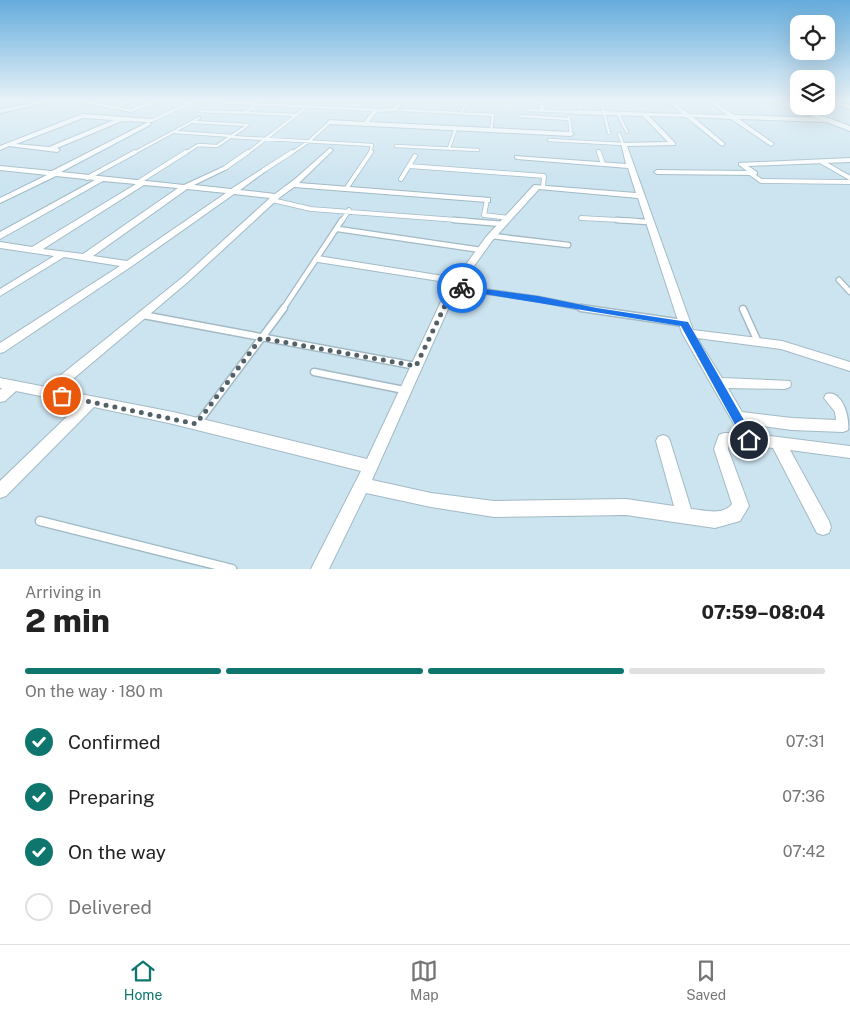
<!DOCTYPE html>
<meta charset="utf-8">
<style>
body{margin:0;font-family:"Public Sans",sans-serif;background:#f6f6f6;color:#222;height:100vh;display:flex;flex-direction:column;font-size:19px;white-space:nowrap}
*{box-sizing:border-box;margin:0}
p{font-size:16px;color:#767676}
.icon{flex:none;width:28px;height:28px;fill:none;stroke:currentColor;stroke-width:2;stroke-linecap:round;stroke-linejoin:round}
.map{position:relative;height:569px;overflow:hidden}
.details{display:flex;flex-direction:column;background:#fff;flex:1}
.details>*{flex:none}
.controls{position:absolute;left:790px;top:15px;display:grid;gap:10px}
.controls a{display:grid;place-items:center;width:45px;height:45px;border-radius:10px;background:#fff;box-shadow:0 5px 20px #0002;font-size:25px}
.pin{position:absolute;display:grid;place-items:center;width:42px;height:42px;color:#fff;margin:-21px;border:2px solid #fff;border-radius:50%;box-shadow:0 1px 5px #0007}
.courier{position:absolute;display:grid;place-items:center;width:50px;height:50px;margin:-25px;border:4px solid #1a73e8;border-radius:50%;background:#fff;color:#222;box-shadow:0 1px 6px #0007}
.headline em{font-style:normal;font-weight:800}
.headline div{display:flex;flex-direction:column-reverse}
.headline{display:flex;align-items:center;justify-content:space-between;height:85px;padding:0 25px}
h1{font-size:32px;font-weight:800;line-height:38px}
.bar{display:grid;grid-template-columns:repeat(4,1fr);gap:8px 5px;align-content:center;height:60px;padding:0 25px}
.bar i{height:6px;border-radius:4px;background:#e0e0e0}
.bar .active{background:#0f766e}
.bar p{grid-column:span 4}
ol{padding:0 25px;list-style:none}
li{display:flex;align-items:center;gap:15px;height:55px}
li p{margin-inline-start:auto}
li .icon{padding:5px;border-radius:50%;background:#0f766e;color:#fff;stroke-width:4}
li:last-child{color:#767676}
li i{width:28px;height:28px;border:2px solid #e0e0e0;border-radius:50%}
.tabs{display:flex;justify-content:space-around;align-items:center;height:70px;border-top:1px solid #e0e0e0;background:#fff;font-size:14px;color:#767676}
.tabs a{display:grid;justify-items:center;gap:2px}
.tabs .active{color:#0f766e}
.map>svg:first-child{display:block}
</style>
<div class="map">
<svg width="850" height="569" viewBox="0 0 850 569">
<rect width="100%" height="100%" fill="#cce4f0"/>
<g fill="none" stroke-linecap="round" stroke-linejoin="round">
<defs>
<path id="service-far4" d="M578,101L581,108
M601,101L609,133
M89,103L99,101
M440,105L442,101
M111,108L134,101
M132,110L157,101
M403,110L493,115L491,130
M528,110L575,112
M200,111L296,115
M244,113L262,101
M461,113L467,101
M618,114L627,132
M520,116L569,119
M569,117L571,134
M151,121L194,101L376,110
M193,122L248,125
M175,132L233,136
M231,137L372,145L370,154
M549,140L623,144L619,134
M396,146L478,150
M449,148L456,128
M598,151L599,154
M132,154L199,118
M184,154L198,145L217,146L248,125
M246,154L304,109
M290,154L308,142L330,122"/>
<path id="service-far3" d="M599,152L603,164
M822,162L850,178
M409,166L544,176L543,187
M225,168L248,152
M264,170L292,152
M750,173L761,181L850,182
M87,178L135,152
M401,179L415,156
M137,183L186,152
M346,189L371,152
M272,200L311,209L470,221
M487,200L484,215L509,218
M581,218L638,221
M342,221L349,210"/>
<path id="service-far2" d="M454,220L503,224
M617,220L648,222
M338,229L481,250
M492,236L568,245
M839,280L850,292
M454,287L538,299L588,309
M283,309L342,220"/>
<path id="service-far1" d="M581,308L683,323
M743,309L758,342
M143,315L416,366
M314,372L404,390
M198,423L284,308"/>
<path id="service" d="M197,424L199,421
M40,521L232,569"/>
<path id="minor" d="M76,101H85L135,110L132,112L78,102Z
M399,101H403L397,111L377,112L369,122L571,132L574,134L571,136L330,124L327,122L330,120L364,122L374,109L393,108Z
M539,101H543L545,111L540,110Z
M668,101H673L689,114L727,115L708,101H713L734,115L826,118L829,120L826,122L739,119L773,143L774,144L771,146L731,119L693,117L724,143L725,144L722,146L686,117L649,116L675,143V145L627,146L693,330L782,341L850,362V371L781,349L697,338L722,378L790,381L791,384L790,387L785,389L728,388L742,412L792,418L836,420L835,412L824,398L826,394C842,389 850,417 848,430L843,432L792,430L748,424L753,434L850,446V458L790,450L829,521L831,527L829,533L823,535L817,533L773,448L749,445H729L728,449L749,506L740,521L715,528L626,515L494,517L431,507L366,493L329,569H311L361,471L173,424L94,407L6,496L0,498V481L80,404L16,391L5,401L0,402V390L2,388H0V378L46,387L183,277L270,198L234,194L132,266L4,352L0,353V343L120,266L64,257L0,296V289L54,256L0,248V242L32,247L136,184L103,181L0,239V232L95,180L56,176L0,203V198L47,175L0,170V166L52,171L148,122L122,121L57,148L60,150L57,152L9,146L0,150V146L82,114L151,119L154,121L149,122L151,124L150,125L61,172L184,185L225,166L228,168L227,169L194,185L231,189L264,168L266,169V171L240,190L275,194L295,179L330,148L333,150L332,151L299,183L490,198V202H487L294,187L279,198L189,281L60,390L173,412L367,459L446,291L452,283L318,262L313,259L315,257L318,256L456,278L486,237L534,185L636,193L628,168L517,159L515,158V156L626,164L621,143L668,142L643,116L575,114L572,112L575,110L682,114ZM83,118L114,120L49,147L16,144ZM144,185L178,188L83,254L43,249ZM187,189L226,193L127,261L93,256ZM539,189L638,198L682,333L739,433H724L719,435L714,449L732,504C723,516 704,510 691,509L670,441L668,437L663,435L658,437L656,441L674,506L626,499L494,501L431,493L372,480L456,291L492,241Z
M830,101H836L850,105V109Z
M850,158V162L748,166L757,172V174L755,175L657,174L654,172L657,170L747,171L739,165V163Z"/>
<path id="tertiary" d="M42,101H52L0,113V109Z"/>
<path id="secondary" d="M772,101H781L850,126V131Z"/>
</defs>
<use href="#service-far4" stroke="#a3bac5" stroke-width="4"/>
<use href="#service-far3" stroke="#a3bac5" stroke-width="5.5"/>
<use href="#service-far2" stroke="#a3bac5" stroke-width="7"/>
<use href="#service-far1" stroke="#a3bac5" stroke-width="9"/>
<use href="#service" stroke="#a3bac5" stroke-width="11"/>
<use href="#minor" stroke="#a3bac5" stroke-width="2"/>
<use href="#tertiary" stroke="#a3bac5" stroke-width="3"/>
<use href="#secondary" stroke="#a3bac5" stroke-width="2"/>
<use href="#service-far4" stroke="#fff" stroke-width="2.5"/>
<use href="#service-far3" stroke="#fff" stroke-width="4"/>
<use href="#service-far2" stroke="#fff" stroke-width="4.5"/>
<use href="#service-far1" stroke="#fff" stroke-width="6"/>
<use href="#service" stroke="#fff" stroke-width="8"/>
<use href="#minor" fill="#fff" fill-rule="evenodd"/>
<use href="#tertiary" fill="#fff" fill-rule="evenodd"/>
<use href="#secondary" fill="#fff" fill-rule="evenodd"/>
</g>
<linearGradient id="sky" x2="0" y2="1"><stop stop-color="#65acdc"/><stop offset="0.56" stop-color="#e8f3f8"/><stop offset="1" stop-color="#e8f3f8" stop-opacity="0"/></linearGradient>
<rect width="850" height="180" fill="url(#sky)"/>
<path fill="#1a73e8" d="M462,286L538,296L597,308L688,322L753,436V443H745L681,326L459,290L458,288Z"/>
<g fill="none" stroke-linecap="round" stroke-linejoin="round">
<path stroke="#526067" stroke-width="5" stroke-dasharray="0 9" d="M62,396L196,424L261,338L416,366L452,291L454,287L462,288"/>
</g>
</svg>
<div class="controls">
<a><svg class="icon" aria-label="locate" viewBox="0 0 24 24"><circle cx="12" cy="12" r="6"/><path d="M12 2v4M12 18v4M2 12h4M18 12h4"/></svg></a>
<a><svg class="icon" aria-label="layers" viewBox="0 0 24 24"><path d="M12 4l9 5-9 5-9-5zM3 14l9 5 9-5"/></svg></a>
</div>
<div class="pin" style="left:62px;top:396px;background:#ea580c"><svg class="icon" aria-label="bag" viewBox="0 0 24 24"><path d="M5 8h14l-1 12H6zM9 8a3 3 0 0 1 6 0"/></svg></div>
<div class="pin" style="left:749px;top:440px;background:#1f2937"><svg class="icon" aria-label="home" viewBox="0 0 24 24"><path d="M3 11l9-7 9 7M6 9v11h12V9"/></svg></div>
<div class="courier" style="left:462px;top:288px"><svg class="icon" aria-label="bike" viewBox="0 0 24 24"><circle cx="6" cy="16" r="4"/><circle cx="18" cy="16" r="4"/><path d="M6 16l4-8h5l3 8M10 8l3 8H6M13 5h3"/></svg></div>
</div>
<section class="details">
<div class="headline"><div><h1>2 min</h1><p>Arriving in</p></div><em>07:59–08:04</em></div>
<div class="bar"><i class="active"></i><i class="active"></i><i class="active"></i><i></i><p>On the way · 180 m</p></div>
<ol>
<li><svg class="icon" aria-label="check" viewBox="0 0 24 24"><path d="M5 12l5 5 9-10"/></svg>Confirmed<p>07:31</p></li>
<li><svg class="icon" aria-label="check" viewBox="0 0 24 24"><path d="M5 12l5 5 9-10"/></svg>Preparing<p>07:36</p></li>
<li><svg class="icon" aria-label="check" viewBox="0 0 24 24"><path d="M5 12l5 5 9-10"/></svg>On the way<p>07:42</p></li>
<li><i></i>Delivered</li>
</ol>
</section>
<nav class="tabs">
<a class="active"><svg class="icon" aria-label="home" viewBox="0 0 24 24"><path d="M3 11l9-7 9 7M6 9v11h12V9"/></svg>Home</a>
<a><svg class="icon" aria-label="map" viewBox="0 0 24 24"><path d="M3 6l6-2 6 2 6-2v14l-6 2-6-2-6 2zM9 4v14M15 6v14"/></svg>Map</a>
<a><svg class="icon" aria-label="saved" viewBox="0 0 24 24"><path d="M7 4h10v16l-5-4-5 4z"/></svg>Saved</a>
</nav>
